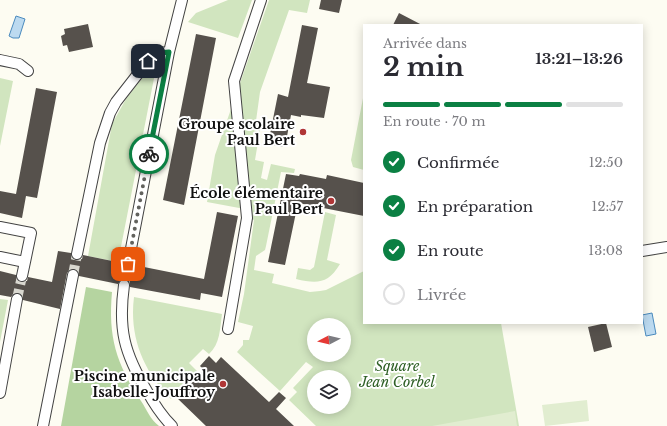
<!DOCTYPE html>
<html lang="fr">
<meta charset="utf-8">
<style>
body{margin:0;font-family:"Libre Baskerville",serif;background:#f2f2f3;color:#2b2b33;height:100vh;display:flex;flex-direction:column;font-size:15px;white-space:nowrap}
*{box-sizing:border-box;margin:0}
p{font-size:13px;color:#7c7c81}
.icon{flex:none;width:22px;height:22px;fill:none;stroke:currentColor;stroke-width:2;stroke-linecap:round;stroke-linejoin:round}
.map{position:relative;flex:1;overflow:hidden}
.sheet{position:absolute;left:363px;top:24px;width:280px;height:300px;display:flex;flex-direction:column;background:#fff;border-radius:0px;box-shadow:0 2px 10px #0003}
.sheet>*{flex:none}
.needle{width:26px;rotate:263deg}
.tools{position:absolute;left:307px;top:318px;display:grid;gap:8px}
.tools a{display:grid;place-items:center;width:44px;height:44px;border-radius:50%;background:#fff;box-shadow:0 2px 10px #0003;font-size:20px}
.pin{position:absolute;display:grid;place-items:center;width:34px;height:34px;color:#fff;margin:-17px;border-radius:8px;box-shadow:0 2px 6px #0006}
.courier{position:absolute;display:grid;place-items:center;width:40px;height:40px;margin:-20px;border:3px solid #0b8043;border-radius:50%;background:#fff;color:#222;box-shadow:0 1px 5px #0007}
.summary em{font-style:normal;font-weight:800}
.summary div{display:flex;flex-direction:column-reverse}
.summary{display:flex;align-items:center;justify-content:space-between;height:68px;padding:0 20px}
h1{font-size:26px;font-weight:800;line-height:30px}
.bar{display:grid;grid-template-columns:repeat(4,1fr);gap:6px 4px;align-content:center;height:48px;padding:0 20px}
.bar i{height:5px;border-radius:3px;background:#e1e1e2}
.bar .current{background:#0b8043}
.bar p{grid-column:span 4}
ol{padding:0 20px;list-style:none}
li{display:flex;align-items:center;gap:12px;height:44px}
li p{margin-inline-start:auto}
li .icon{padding:4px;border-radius:50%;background:#0b8043;color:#fff;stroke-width:4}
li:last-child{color:#7c7c81}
li i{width:22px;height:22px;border:2px solid #e1e1e2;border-radius:50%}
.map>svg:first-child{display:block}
</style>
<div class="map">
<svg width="667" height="426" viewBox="0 0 667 426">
<rect width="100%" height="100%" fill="#fdfcf2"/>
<path fill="#d1e5bf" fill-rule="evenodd" d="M228,0H252L238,38L188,22L196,13Z
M269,0H310L307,13L289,10L260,92L255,128L260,130L255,160L264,162L261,178L267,180L271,164L295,169L294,173L281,172L266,246L265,250L256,256L254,270L274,274L272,283L310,292L320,291L326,290L364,271V323H501L519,426H316L289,400L297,392L293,388L313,367L306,362L280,391L237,352L243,345V340H249L253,326L238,322L244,294L254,220L251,219L250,210L207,202L215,155ZM314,325H344V355H314ZM314,377H344V407H314Z
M154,63H157L118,262L88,256L112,124L126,99Z
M0,78L13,81L0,146Z
M364,93V170L353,167L351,160Z
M325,212L336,215L327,260L340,264C328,284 317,284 296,279L298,268L310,270L314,267Z
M134,297L222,314C220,329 220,344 209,354L203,349L189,363L198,372L171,399C143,371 129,336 134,297Z
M0,299L8,300L0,342Z"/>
<path fill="#b5d4a0" d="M86,287L112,292C108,337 116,363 141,401C147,410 150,419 159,426H61Z"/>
<path fill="#e1edd0" d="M587,400L589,421L545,426L542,405Z
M515,411L517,426H432Z"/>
<path fill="#bcdaf0" stroke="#4b8bbe" d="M16,16L25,19L19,38H13L9,36Z
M652,313L656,334L646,336L642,315Z"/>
<path fill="#56514c" d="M321,0H342L339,13L319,9Z
M399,13L422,25H393Z
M88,24L93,47L69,52L67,45L63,46L61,36L65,34L64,29Z
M302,25L318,28L307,83L330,87L324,118L301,115V117L291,115L285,147L268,144L278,94L288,97Z
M196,34L216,38L184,205L163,200Z
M36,88L57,92L37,198L26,196L22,218L0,213V191L16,194Z
M286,174L299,176L300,174L326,179L327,175L364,183V216L298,203L285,265L268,262Z
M217,212L238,216L222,297L201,293L200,300L130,287V282L125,279H121L118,284L79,276L78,270L74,269H71L67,273L60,309L23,300V296L19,293H14L11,297L0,295V271L16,275L17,281L21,282L27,281L28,277L52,282L58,251L71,253L72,259L76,260L82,259L83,255L122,263V266L126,270H130L134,265L204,279Z
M606,323L612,347L594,352L588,327Z
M209,356L216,363L221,357L269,402L279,392L286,398L276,409L294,426H206L177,398L204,370L200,366Z"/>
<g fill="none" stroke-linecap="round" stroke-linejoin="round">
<path stroke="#d9d8d0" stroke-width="10" stroke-dasharray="10 5" stroke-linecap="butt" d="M73,275L77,254
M124,285L128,264
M17,299L22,276"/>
<defs>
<path id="street" d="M0,60L19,64L28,71
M0,227L31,233L25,262L0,257
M642,251L667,247
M77,254L100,143L110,113L116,102L148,61L159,53L169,52
M128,264L169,52L182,0
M22,276L25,262
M124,285C118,329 124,353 147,391C154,404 162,416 172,426
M228,329L247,218L234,81L261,0
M0,393L17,299
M43,426L73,275"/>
</defs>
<use href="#street" stroke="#424242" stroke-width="12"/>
<use href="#street" stroke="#fff" stroke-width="10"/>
</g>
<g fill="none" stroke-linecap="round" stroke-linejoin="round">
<path stroke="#62625e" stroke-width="4" stroke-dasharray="0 7.2" d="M128,264L149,154"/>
<path stroke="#0b8043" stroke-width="5" d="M148,61L159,53L169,52L149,154"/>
</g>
<g fill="#b03636" stroke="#fff" stroke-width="1.5">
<circle cx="303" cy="132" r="4"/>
<circle cx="331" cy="201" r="4"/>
<circle cx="223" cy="384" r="4"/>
</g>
<g text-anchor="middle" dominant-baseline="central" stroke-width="4" stroke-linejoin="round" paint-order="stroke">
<g font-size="14" font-weight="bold" fill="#0f0f0f" stroke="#fff" text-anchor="end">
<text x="295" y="124">Groupe scolaire<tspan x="295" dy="16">Paul Bert</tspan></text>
<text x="323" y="193">École élémentaire<tspan x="323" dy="16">Paul Bert</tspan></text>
<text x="215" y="376">Piscine municipale<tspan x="215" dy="16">Isabelle-Jouffroy</tspan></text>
</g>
<g font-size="14" font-style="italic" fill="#2f6026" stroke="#fff">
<text x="397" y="366">Square<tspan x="397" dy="16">Jean Corbel</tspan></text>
</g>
</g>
</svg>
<div class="tools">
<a><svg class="needle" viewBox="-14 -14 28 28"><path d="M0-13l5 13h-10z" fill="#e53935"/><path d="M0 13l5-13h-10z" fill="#7c7c81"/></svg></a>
<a><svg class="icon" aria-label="layers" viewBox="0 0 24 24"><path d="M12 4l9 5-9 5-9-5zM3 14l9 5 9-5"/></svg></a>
</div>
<div class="pin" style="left:128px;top:264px;background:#ea580c"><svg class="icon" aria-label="bag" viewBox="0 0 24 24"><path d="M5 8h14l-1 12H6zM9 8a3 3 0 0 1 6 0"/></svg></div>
<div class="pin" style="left:148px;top:61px;background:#1f2937"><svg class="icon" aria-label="home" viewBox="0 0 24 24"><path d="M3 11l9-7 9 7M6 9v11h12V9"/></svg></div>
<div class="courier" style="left:149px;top:154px"><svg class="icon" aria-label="bike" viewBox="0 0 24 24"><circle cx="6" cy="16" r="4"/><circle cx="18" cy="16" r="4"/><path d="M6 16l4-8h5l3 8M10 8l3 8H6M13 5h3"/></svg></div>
<section class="sheet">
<div class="summary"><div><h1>2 min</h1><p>Arrivée dans</p></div><em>13:21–13:26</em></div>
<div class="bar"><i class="current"></i><i class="current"></i><i class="current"></i><i></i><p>En route · 70 m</p></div>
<ol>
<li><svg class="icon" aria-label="check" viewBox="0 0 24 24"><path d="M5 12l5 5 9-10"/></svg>Confirmée<p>12:50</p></li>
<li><svg class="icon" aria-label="check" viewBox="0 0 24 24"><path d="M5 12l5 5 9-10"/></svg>En préparation<p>12:57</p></li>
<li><svg class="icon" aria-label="check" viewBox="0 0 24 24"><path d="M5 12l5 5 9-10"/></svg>En route<p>13:08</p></li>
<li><i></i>Livrée</li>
</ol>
</section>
</div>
